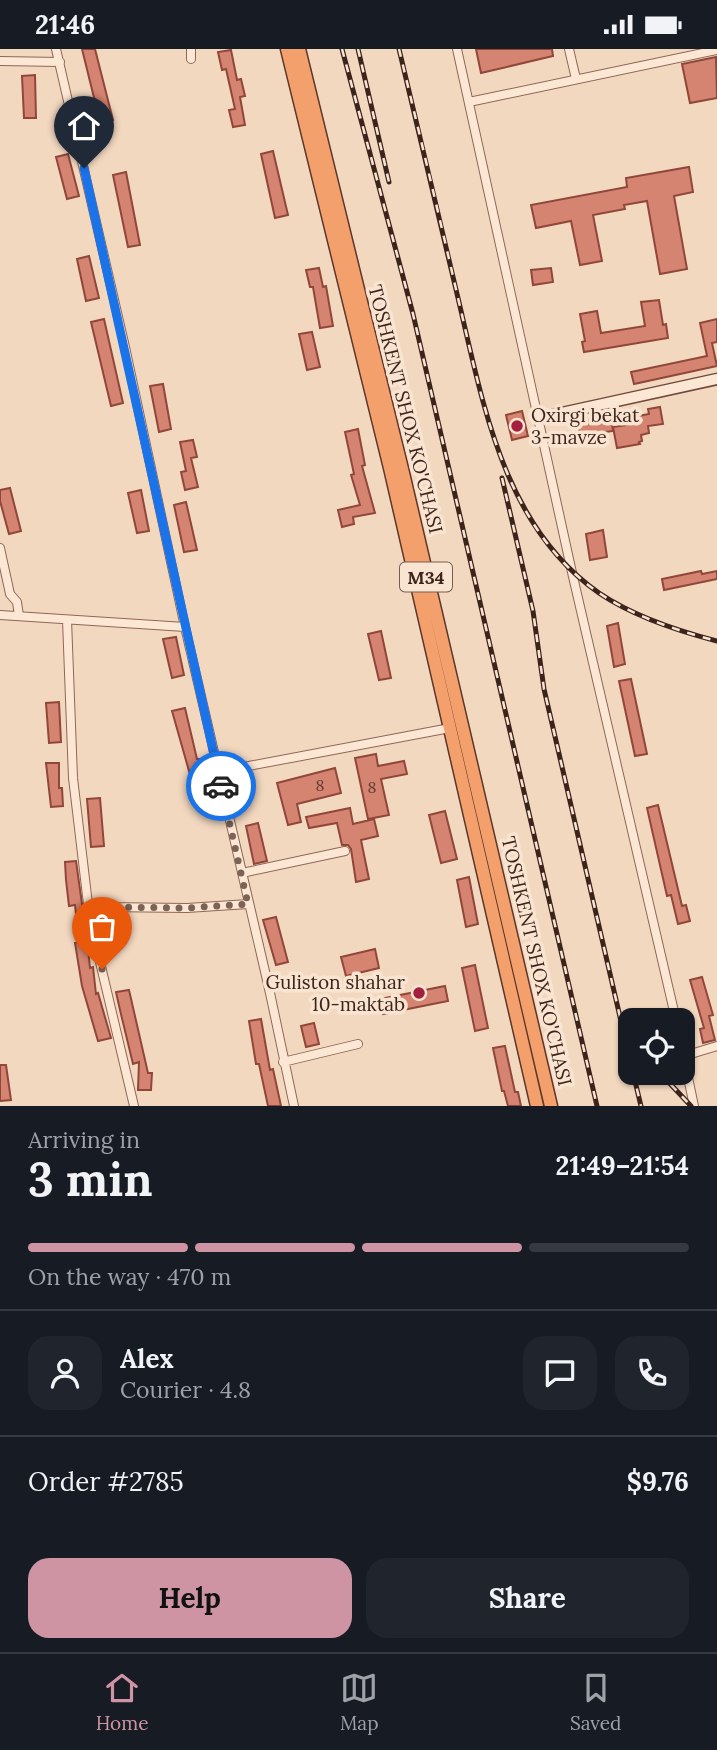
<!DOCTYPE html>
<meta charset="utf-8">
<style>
body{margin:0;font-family:Lora,serif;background:#20242c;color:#f1f3f6;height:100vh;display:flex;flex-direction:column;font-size:26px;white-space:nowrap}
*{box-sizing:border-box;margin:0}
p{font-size:23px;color:#9ea1a6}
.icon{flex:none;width:38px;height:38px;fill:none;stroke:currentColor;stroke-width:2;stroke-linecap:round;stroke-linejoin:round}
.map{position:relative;height:1057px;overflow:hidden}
.sheet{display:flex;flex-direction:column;background:#171b24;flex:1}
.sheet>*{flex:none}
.tools{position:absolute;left:618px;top:959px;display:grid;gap:14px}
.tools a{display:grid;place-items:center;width:77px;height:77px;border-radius:14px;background:#171b24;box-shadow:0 2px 5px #0004;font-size:35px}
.pin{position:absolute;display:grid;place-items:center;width:60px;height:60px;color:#fff;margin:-72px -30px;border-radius:50% 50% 50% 0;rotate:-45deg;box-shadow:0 0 7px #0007}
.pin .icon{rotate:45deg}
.courier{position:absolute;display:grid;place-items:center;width:70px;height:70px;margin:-35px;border:5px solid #1a73e8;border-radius:50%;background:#fff;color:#222;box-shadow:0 2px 9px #0007}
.summary em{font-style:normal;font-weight:700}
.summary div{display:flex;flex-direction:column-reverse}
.summary{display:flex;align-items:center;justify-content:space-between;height:119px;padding:0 28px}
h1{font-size:46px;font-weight:700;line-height:52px}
.bar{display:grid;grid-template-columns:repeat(4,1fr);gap:10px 7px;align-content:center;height:84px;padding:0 28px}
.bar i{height:9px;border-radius:5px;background:#363941}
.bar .selected{background:#ce94a3}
.bar p{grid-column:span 4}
.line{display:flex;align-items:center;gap:18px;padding:0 28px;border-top:2px solid #363941}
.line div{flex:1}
.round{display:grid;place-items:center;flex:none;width:74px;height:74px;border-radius:21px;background:#20242c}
.action{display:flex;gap:14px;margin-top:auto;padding:14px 28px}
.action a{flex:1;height:80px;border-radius:21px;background:#ce94a3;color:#111;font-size:28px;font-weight:700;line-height:80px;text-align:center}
.action a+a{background:#20242c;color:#f1f3f6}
.status{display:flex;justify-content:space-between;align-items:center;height:49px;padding:0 35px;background:#171b24;direction:ltr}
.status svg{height:19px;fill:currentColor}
.menu{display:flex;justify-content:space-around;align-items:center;height:98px;border-top:2px solid #363941;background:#171b24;font-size:19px;color:#9ea1a6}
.menu a{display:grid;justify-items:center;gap:4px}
.menu .selected{color:#ce94a3}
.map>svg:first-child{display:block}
</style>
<div class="status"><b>21:46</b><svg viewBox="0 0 49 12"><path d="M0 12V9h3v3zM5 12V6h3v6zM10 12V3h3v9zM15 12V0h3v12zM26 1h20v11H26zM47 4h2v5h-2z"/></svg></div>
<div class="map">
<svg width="717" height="1057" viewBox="0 0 717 1057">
<rect width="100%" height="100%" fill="#f3d8c0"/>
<path fill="#d58471" stroke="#904739" stroke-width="2" d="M82,0H95L113,71L100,73Z
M476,0H552L553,7L481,24Z
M231,1L237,31L241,30L245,47L240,48L245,76L233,78L229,61L235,60L226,20L222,21L218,3Z
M716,8L717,49L690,54L682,15Z
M35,26L36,69H24L22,27Z
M273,102L288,166L275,169L261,105Z
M68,105L79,147L67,150L56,108Z
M689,118L693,143L674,147L687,220L660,225L647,152L624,156L625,160L593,166L602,212L580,216L571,172L536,179L531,156L627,138L626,129Z
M126,123L140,196L128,198L113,126Z
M89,207L99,249L86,252L77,210Z
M319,219L323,238L326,237L333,277L320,279L313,238H310L306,221Z
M551,219L553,233L533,236L531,221Z
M659,251L663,276L666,275L668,289L584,303L582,293L585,292L580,265L597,262L601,284L645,277L641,253Z
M104,270L123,354L111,357L91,273Z
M717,270V293L712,294L717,317L634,335L631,323L707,307L700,274Z
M312,283L320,318L307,321L299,285Z
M163,335L171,380L159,383L150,337Z
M660,358L663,375L648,377L649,384L641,386L642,392L639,393L640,395L617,399L613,378L634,375L632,368L649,365L648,360Z
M522,362L528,387L512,391L506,366Z
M611,368L613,382L591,385L592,388L581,390L577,373Z
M358,380L365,416L362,417L375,464L353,468L354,475L342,478L338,461L360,456L351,426L354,425L345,383Z
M193,391L197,408L191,409L198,438L185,441L181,423L186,422L180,393Z
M10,439L21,482L9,485L0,452V441Z
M141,441L149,482L137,484L128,444Z
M186,453L197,501L184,503L174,456Z
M603,481L607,508L590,511L586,485Z
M701,522L702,525L717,522V530L664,541L662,530Z
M618,574L625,615L614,618L607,577Z
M381,582L391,629L379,631L368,585Z
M176,588L184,626L172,629L163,590Z
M631,630L647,705L635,707L619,632Z
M59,653L61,693L49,694L46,654Z
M185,659L197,710H200L203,727L191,729L172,662Z
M376,705L378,717L404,712L407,725L381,730L389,766L368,770L355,709Z
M46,714H59V739H62L63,757L51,758Z
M335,719L341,744L297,755L301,773L288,776L277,734Z
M100,749L104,797L91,798L87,750Z
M658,756L682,857L686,856L690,872L678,875L671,846L667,847L647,759Z
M350,759L353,775L374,770L378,787L361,791L369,830L356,833L351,800L348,796H342L337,774L309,779L306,768Z
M445,762L457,810L441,814L429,766Z
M258,774L267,812L254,815L246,777Z
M76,812L83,862H88L90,879H86L90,919L93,918L96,945L98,944L111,989L98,992L82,937L75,894L79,893L75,856L69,857L66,831L65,813Z
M469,828L478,875L466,878L457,831Z
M276,868L288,913L276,916L263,871Z
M375,900L379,919L346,927L341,908Z
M475,916L488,979L475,982L462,919Z
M702,928L713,966L709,967L715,991L703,994L700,980L704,979L690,931Z
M445,937L448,952L383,965L380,950Z
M129,941L148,1024H152L151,1041H138L139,1013L133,1015L120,961L116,943Z
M261,970L270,1021L273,1020L281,1057H268L259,1015H256L249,972Z
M314,974L319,995L306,998L301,977Z
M505,997L515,1043H518L521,1057H508L504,1042H502L493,999Z
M0,1016H6L11,1051L0,1052Z"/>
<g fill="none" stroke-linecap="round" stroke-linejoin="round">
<defs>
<path id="minor" d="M56,0L125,298L185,578L270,944L294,1057
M191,0V10
M457,0L571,519L676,971
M569,0L576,30
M0,12L60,13
M469,53L717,1
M0,499L10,545L17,553L19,567
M0,566L185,578
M67,571L73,729L88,855L104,858L96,896L134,1057
M217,723L450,679
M242,824L345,802
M104,858L187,859L248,855
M682,1000L694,1057
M684,1007L717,997
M283,1013L358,995"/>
<path id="secondary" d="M539,369L717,330"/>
<path id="trunk" d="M287,0L390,419L537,1057
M299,0L403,424L551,1057"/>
</defs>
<use href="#minor" stroke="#8e6756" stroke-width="10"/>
<use href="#secondary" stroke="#704839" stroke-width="13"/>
<use href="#trunk" stroke="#5b362a" stroke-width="15"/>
<use href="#minor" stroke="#fce7d4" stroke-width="8"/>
<use href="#secondary" stroke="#fce7d4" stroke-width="10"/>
<use href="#trunk" stroke="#f3a06d" stroke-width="12"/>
<defs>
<path id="rail" d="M342,0L413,265L597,1057
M358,0L389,133
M399,0C419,83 439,166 458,249C483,354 503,477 599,544C633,567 678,582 717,592
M502,429L533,562L544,640L630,1011
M633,1024L641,1057
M660,1024L691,1057"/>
</defs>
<use href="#rail" stroke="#3c241c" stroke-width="5"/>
<use href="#rail" stroke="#f9e4d1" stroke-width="2.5" stroke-dasharray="8" stroke-linecap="butt"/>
</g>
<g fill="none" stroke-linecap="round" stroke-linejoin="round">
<path stroke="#7c6355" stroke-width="7" stroke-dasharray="0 12.6" d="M102,920L96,896L104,858L187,859L248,855L221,737"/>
<path stroke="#1a73e8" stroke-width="9" d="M84,119L221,737"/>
</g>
<g fill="#a41f3e" stroke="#f9e4d1" stroke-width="2.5">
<circle cx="517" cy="377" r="7"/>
<circle cx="419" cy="944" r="7"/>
</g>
<g text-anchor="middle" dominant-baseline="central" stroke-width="7" stroke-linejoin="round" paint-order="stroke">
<g font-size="16" fill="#623c31">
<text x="320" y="736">8</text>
<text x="372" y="738">8</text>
</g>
<rect fill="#f9e4d1" stroke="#755e52" stroke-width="2" x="400" y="513.5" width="52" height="29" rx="5"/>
<g font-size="18" font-weight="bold" fill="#3c241c">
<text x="426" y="528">M34</text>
</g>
<g font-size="19" fill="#3c241c" stroke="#f9e4d1">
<text transform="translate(406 360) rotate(76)">TOSHKENT SHOX KO'CHASI</text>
<text transform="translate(537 912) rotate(77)">TOSHKENT SHOX KO'CHASI</text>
</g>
<g font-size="19" fill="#3c241c" stroke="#f9e4d1" text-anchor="start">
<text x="531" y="366">Oxirgi bekat<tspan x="531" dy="22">3-mavze</tspan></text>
<text x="405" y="933" text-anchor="end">Guliston shahar<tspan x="405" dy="22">10-maktab</tspan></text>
</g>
</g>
</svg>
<div class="tools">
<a><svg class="icon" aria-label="locate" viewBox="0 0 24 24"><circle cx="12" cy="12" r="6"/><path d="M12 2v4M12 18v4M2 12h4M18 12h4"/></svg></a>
</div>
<div class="pin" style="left:102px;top:920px;background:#ea580c"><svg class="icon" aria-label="bag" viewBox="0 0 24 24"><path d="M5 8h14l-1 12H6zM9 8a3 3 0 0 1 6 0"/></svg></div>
<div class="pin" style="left:84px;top:119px;background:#1f2937"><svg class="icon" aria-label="home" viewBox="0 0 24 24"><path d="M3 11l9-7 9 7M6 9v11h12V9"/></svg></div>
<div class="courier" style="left:221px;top:737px"><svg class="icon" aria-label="car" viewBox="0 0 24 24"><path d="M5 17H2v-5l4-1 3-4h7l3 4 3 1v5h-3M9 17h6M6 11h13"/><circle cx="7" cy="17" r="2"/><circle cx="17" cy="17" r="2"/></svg></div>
</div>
<section class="sheet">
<div class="summary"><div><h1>3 min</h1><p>Arriving in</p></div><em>21:49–21:54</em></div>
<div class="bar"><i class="selected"></i><i class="selected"></i><i class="selected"></i><i></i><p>On the way · 470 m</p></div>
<div class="line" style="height:126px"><a class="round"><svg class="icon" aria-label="person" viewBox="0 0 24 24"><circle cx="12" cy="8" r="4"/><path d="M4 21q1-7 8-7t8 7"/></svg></a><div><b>Alex</b><p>Courier · 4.8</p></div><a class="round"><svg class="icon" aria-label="chat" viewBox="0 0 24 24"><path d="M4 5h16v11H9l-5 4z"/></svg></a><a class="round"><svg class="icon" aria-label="phone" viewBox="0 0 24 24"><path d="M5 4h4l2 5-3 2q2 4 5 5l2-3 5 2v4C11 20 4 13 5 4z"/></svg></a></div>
<div class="line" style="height:91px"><div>Order #2785</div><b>$9.76</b></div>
<div class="action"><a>Help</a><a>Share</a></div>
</section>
<nav class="menu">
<a class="selected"><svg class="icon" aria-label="home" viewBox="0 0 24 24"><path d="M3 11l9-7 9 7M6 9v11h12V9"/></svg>Home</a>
<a><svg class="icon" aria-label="map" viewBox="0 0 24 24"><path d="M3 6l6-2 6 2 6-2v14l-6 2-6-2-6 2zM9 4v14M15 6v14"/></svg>Map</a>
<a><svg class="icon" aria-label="saved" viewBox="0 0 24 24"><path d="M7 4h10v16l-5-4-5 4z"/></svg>Saved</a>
</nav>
